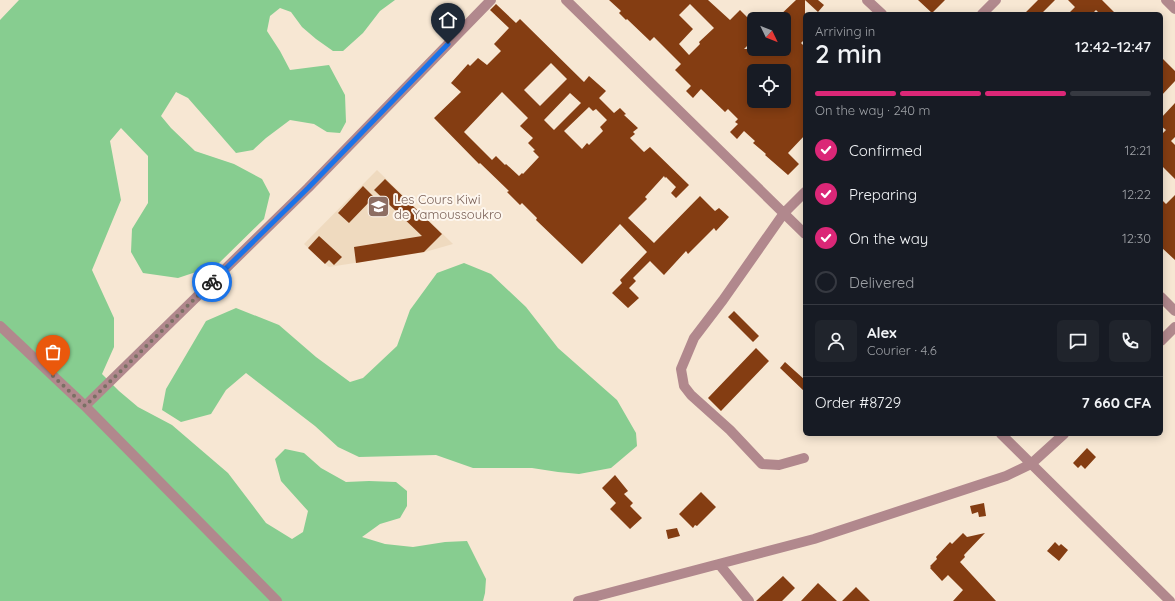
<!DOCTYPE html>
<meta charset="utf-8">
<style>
body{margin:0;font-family:Quicksand,sans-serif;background:#20242c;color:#f1f3f6;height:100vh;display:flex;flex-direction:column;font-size:15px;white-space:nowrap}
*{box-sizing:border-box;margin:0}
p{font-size:13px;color:#9ea1a6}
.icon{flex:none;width:22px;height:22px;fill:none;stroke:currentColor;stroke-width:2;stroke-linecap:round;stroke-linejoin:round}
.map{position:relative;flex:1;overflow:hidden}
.drawer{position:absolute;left:803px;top:12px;width:360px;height:424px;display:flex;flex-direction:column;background:#171b24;border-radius:6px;box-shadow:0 2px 10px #0003}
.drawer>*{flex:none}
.needle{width:26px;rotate:133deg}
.fabs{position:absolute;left:747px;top:12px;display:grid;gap:8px}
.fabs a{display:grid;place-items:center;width:44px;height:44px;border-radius:6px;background:#171b24;box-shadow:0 2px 10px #0003;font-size:20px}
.pin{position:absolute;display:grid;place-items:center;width:34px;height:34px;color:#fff;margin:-41px -17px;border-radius:50% 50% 50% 0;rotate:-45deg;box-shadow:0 0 4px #0007}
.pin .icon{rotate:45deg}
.courier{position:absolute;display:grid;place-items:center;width:40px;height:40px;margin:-20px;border:3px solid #1a73e8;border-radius:50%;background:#fff;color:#222;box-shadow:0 1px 5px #0007}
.head em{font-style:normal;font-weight:600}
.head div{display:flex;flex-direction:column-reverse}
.head{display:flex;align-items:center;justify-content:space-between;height:68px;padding:0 12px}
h1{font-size:26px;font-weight:600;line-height:30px}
.bar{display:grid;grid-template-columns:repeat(4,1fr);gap:6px 4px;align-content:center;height:48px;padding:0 12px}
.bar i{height:5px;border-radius:3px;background:#363941}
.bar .active{background:#db2777}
.bar p{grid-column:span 4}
.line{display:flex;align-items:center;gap:10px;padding:0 12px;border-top:1px solid #363941}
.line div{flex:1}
.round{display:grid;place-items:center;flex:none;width:42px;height:42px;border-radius:6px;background:#20242c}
ol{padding:0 12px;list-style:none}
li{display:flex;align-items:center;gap:12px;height:44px}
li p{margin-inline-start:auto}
li .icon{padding:4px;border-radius:50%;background:#db2777;color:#fff;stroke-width:4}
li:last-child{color:#9ea1a6}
li i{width:22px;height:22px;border:2px solid #363941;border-radius:50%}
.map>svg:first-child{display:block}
</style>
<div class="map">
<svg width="1175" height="601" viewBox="0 0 1175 601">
<rect width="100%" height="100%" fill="#f7e7d3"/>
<path fill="#efdabf" d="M377,170L453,244L425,252L329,267L304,244Z"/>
<path fill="#87cd90" d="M19,0H395L380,11L363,33L343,51H333L316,39L302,27L291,12L280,8L270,16L267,31L280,51L290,70L329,65L345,95L346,122L340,133L327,132L314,124L290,120L266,138L253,150L236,153L188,98L176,92L161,116L171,128L195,151L234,164L262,179L270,194L264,219L217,265L178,278L143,273L131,252L132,229L148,203V156L121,128L110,141L121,200L92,270L114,318V347L102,374L119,391L138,407L172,425L228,473L266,523L292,539L303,532L308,511L281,481L275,459L285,449L304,453L321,468L346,482L369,481L396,482L407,491V506L400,518L380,524L362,537L385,544L413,547L445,542L467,541L486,579L485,593L483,601H0V20Z
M464,263L491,274L526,307L558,348L617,400L636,433L637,446L611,468L579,474L558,472L532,468H473L436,455L359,457L338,447L315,426L246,373L226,390L211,414L181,422L162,410L166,389L206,321L236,308L279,325L316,357L350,382L363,378L397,346L410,310L437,273Z"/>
<path fill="#843d12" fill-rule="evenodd" d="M609,0H708L730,20L740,10L754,24V39L744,49H784V19H776L796,0H805V39L801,43L805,47V135L788,153L799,164L788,175L765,155L766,154L753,143L755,141L744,131L737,139L730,132L738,124L735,122L738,119L728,109L725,112L701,89L693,98L686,91L691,86L675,70L681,64L654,37L650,41L627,19L626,20L619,13L621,11ZM690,4L714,28L699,42L700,44L689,55L679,44L693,29L679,15ZM754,71H784V101H754Z
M805,0H818L824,5L818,12Z
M918,0H945L932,13Z
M1038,0H1055L1041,14H1024Z
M1068,0H1102L1116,14H1100L1096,10L1092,14H1068L1075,7Z
M496,4L516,23L520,19L584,82L589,76L606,91L599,98L614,113L620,108L626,114L624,115L638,128L633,132L635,134L630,138L644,152L650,147L689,185L676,198L671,193L676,187L666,177L665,178L664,176L645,197L647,199L628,218L654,243L700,196L715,211L719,208L729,217L716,231L714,228L688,254L686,251L664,275L650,261L633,278L636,281L629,288L639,298L628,308L612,293L622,283L620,280L647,252L620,224L582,264L536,220L537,218L522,203L520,205L507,192L509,191L480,163L479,164L434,118L461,92L451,83L468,64L470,66L478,58L487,65L501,51L494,44L509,28L490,10ZM551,63L567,79L540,106L524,90ZM502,92L528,118L520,126L533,138L528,143L535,150L533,151L539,157L523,174L522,173L519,176L506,164L505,165L496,156L492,160L464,132ZM570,93L581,103L554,130L544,120ZM589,107L593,111L596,109L607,120L600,127L603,131L589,145L587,143L582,149L564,131Z
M1161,57L1175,71V81L1161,96Z
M1175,103V137L1171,141L1175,145V179L1161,165V135L1166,130L1161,126V118Z
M385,179L442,234L424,252L356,263L354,247L422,236L374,190Z
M363,186L374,197L349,223L338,213Z
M1175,195V260L1161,247V199L1166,204Z
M319,236L342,257L334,265L329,260L325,264L308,248Z
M734,311L759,336L753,342L728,317Z
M756,348L769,361L721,411L708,398Z
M785,362L805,380V392L780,368Z
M1087,448L1096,457L1085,469L1081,465L1078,468L1073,463Z
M615,475L628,491L624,494L633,503L630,506L642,518L630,529L610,509L616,503L602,488Z
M701,492L716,507L697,526L695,525L693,528L679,514Z
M984,503L986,516L979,517L978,512L972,514L970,506Z
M677,528L680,536L668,539L666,530Z
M963,533L967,537L985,533L964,555L965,557L960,562L996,601H953L963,590L948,575L942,581L930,568L931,567L930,566L937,559L936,557L950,542L952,544Z
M1055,542L1059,546L1061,544L1068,550L1059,561L1047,551Z
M783,576L795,588L782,601H756Z
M818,583L837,601H801Z
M856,587L870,601H842Z"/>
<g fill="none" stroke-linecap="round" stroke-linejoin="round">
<path stroke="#b1888d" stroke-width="10" d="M566,0L805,234
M867,0L882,14
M1166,0L1175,9
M982,14L996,0
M1161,297L1175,311
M0,326L85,406L277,601
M1161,341L1175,327
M85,406L308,188L491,0
M1001,434L1170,601
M804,458L779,465L762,464L730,430L691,395L684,386L681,369L694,338L723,300L784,213L805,192
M719,564L749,601
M578,601L814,539L1006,476L1031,464L1064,434"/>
</g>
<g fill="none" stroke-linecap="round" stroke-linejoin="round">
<path stroke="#7a7064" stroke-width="4" stroke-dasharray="0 7.2" d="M53,376L85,406L212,282"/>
<path stroke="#1a73e8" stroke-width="5" d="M212,282L308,188L448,44"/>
</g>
<defs>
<symbol id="school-square" viewBox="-11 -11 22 22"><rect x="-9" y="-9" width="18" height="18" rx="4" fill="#8d6e63" stroke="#fdf6ee"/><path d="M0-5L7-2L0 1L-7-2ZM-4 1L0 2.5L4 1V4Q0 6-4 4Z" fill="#fff"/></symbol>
</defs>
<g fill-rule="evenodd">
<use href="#school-square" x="366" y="194" width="25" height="25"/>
</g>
<g text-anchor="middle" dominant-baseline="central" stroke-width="4" stroke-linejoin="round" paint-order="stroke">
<g font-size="13" fill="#785e54" stroke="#fdf6ee" text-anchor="start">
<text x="394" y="199">Les Cours Kiwi<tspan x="394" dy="15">de Yamoussoukro</tspan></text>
</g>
</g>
</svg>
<div class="fabs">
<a><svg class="needle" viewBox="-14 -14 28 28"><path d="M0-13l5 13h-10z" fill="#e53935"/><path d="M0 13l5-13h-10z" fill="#9ea1a6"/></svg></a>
<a><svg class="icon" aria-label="locate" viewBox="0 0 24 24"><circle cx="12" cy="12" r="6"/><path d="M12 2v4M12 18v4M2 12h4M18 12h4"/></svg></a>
</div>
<div class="pin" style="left:53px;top:376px;background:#ea580c"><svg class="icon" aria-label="bag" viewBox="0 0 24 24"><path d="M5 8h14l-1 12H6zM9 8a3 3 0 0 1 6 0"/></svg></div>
<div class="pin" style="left:448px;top:44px;background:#1f2937"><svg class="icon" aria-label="home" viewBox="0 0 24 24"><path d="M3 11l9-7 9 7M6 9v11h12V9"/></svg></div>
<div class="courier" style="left:212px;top:282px"><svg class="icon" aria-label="bike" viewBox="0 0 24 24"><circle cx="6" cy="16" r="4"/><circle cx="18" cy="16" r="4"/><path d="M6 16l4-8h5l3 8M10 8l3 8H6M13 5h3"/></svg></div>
<section class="drawer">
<div class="head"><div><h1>2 min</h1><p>Arriving in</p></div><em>12:42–12:47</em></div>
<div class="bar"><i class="active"></i><i class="active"></i><i class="active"></i><i></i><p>On the way · 240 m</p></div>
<ol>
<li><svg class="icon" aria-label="check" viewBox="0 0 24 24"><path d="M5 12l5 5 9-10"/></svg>Confirmed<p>12:21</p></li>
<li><svg class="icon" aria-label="check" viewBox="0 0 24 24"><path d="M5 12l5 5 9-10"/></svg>Preparing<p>12:22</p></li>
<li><svg class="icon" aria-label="check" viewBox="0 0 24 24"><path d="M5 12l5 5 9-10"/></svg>On the way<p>12:30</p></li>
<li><i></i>Delivered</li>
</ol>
<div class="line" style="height:72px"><a class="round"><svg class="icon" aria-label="person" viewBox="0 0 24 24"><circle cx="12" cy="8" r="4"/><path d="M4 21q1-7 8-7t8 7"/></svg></a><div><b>Alex</b><p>Courier · 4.6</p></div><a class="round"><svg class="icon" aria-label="chat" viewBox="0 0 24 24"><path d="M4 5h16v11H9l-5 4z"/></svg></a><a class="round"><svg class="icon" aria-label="phone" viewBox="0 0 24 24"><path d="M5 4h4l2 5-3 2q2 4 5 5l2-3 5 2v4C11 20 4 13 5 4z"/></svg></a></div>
<div class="line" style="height:52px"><div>Order #8729</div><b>7 660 CFA</b></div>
</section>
</div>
